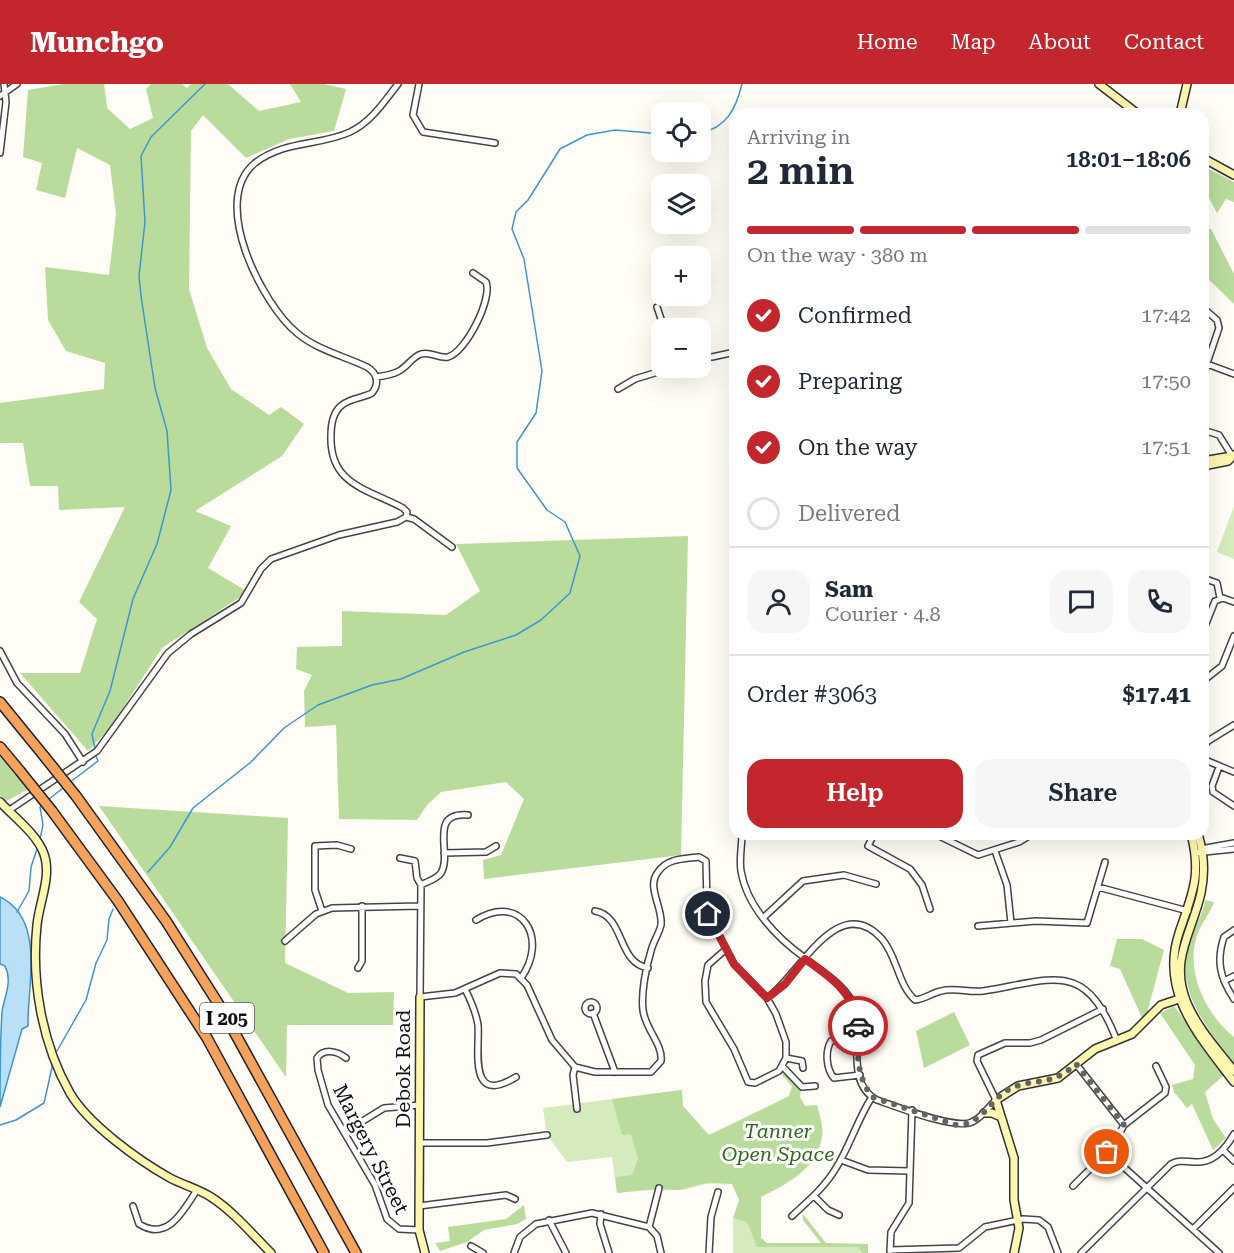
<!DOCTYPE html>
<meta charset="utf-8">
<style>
body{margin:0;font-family:"Roboto Serif",serif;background:#f6f6f7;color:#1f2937;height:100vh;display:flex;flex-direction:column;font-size:22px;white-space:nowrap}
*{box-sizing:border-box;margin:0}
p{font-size:20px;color:#747a83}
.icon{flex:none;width:33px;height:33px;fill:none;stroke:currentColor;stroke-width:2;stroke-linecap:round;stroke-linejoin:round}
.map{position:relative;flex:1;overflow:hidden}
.panel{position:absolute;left:729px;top:24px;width:480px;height:732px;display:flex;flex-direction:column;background:#fff;border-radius:18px;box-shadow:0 6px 24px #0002}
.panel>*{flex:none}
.buttons{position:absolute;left:651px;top:18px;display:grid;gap:12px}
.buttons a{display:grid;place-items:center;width:60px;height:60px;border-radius:12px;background:#fff;box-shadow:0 6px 24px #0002;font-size:30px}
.pin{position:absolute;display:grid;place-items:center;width:51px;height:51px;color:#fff;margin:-26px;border:3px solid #fff;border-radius:50%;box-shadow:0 2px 6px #0007}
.courier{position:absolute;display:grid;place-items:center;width:60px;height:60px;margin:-30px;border:4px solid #c4262e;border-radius:50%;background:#fff;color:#222;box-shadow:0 2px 8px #0007}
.head em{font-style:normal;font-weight:600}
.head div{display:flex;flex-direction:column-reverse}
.head{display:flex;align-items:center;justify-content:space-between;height:102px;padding:0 18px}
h1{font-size:39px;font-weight:600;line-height:45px}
.bar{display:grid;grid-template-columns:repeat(4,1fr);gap:9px 6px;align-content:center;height:72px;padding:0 18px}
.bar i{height:8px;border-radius:4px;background:#e0e1e3}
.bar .active{background:#c4262e}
.bar p{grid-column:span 4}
.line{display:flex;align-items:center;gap:15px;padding:0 18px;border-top:2px solid #e0e1e3}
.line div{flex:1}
.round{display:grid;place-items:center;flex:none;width:63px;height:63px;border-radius:18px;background:#f6f6f7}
ol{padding:0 18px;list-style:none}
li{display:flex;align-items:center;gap:18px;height:66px}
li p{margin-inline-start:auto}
li .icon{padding:6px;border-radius:50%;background:#c4262e;color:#fff;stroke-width:4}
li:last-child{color:#747a83}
li i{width:33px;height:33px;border:3px solid #e0e1e3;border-radius:50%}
.primary-button{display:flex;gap:12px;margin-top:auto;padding:12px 18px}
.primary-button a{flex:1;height:69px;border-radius:18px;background:#c4262e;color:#fff;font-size:24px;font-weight:600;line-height:69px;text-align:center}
.primary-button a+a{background:#f6f6f7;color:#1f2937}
header{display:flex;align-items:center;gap:36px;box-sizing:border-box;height:84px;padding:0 30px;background:#c4262e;color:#fff}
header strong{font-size:28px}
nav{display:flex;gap:33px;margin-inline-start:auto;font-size:21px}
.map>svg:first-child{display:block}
</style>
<header>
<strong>Munchgo</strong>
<nav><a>Home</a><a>Map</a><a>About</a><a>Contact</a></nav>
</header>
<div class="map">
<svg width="1234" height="1169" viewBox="0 0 1234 1169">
<rect width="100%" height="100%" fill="#fffdf5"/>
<path fill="#d5ebbd" d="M1234,422V475L1217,468Z
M682,1006L683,1092L716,1099C703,1099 692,1105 679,1106C658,1107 637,1105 617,1109L612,1073L567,1078L550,1055L549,1046H546L543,1024Z
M733,1134L747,1138L758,1163H858L863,1169H733Z"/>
<path fill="#b9dc9c" d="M63,0H104L107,24L130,45L153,34L146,5L151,0H182L187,4L191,0H228L259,27L301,18L290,0H324L346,5L334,47L289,55L246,74L203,31L191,47L189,205L207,264L231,305L269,331L281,323L304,340L282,372L195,427L231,442L208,484L248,508L162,564L110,644L88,667L20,589H80L97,535L79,518L125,423L59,426L58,402H30L23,359H0V319L104,305L105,279L66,267L48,236L45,183L109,191L116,130L110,81L77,64L65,114L36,106L42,79L23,73L28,6Z
M1203,82L1234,98V118L1226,115L1217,129L1203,103Z
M1203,145H1211L1234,190V220L1203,190Z
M688,452L681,771L484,795L483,776L501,771L524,715L506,698L441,708L427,721L417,736L339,735L336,641L305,643L304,607L312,591L296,585L297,563L342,562V527L446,531L480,507L456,460Z
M0,673L28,705L5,718L0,712Z
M99,722L288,734L285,879L348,909L394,908L393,941H287L286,993Z
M1205,816L1214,818C1210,829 1204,836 1199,846C1183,883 1204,929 1234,953V979C1208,945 1177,910 1187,863C1191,846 1203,833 1205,816Z
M1117,855H1142L1164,866L1147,929L1142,934L1120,885L1110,882Z
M1174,922L1224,991L1205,1008L1213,1035L1226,1054L1213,1066L1192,1020L1187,1024L1174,1008L1172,1001L1193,995L1195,981L1160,929Z
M954,928L970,961L924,984L916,947Z
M785,988L801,1006L800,1013L805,1022L817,1021C819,1030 824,1043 822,1053C817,1085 787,1100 761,1113V1154L767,1159H821L803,1136V1130L826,1159L868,1160V1169H863L858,1163H757L747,1138L733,1134L739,1116L732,1100L705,1099L680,1106L657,1105L617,1109L615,1093L632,1091L638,1075L631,1050L622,1051L612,1015L682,1006L683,1022L709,1051L789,1012L792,1002L782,991Z
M524,1121L526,1135L517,1140L484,1146L467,1158L440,1167L435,1159L450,1157L448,1143L506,1135Z"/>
<path fill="#b9e0f7" stroke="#3f96cf" stroke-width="1.5" d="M0,813C46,835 27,902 28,942L22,945L0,1023C0,992 0,958 2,928C4,913 13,898 5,882L0,880Z"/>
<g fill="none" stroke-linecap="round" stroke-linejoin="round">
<path stroke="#3f96cf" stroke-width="1.5" d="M700,49C727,44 736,24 742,0
M95,665L92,650L110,607L133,515L157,460L171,406L167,347L155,304L141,212L139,192L145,138L141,72L151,53L205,0
M69,699L98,677L96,672
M48,716L63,704
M40,755L43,741L40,723L42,721
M148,788L170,763L193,724L251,678L284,644L318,621L372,601L401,595L464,568L516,551L541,536L570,509L580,472L565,438L547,426L517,384V358L536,329L542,287L524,175L512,145L516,128L528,116L560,65L587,51L615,46L662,50
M17,828L29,807L31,783L38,762
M57,967L86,916L96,879L107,856L109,835L113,825
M0,1041L16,1036L44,1019L53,979"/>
<defs>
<path id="street" d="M398,0C384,18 371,38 350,48C320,62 285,56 255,79C209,117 262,220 297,249C317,266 344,272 367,283C377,289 380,299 372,309C363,314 351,314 342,321C333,328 331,341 331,351C329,401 368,405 403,424L407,428L406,433
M419,0L413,31L423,48L495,59
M0,12L17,0
M0,69L6,18L4,0
M657,223L664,244
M1203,224L1217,236L1219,244L1203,291
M700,272L712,273L735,268
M1207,280L1234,290
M376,293C384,292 392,291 399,287C407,283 412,273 421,270C431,267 439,275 448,273C466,268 493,214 486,198L473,189
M618,305L635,295L671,284
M1203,346L1219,351L1232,372
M406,433L414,435L452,463
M1203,494L1217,499L1220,514
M1203,547L1215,517L1223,514L1234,518
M0,567L17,599L65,650L83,678
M1203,597L1222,582L1234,552
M1203,664L1208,657L1234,641
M1203,675L1234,688
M1219,683L1212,702L1213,708L1234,722
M8,727L97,667L168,569L191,550L241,519L261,485L271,475L339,451L397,438L406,433
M742,750C742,762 739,774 741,787C747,823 777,854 805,874C820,886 839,897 850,914C868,943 841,997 877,1016C897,1023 956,1046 972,1038C983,1033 988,1023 996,1016L977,977L978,971L1005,959H1030L1041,956L1103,925
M874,750L868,762L910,785L922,801L930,825
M935,750L978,771L1019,758L1032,750
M995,767L1007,801L1011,839
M1202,768L1206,764L1234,759
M444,769L486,768L496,762
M1195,769L1234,765
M400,774L415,777L417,794L421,801
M421,801L420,913L455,909L500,889L516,890L527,901L552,956L575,983L595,988H651L661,977C663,960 645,945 643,926C641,909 646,883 651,867C653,858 659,850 661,841C663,823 646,803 658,788C667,774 684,775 699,773L706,777L707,821L711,836L734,880L767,914L776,930L786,958V974L779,987L755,999L748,998L734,965L706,918L705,897L708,881L725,866
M421,801C428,797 437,795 441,789C453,769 427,728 468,731
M1098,803L1188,827
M322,827L315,806V762L337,761L351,765
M595,827C625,832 617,879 648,884
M763,834L803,797L844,791L876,800
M476,836C522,808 549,855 521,894
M978,842L1036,837L1087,839L1105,778
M1234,846L1224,853C1216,877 1220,894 1234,915
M285,857L316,830L332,824L419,822
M358,884L362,877V822
M1224,897L1234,892
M465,905C471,917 476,928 478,941C480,965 467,1023 516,993
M767,914C798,894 837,805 882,855C897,872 898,901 915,916C925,915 932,909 941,907C955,903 969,909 983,907C1053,896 1085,874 1117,957
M585 924a6 6 0 1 1 12 0a6 6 0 1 1-12 0Z
M593,929L615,988
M857,955L831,957C825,967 826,985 834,994L860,991
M346,974C337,967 324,964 317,974L318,986L328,1021L375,1101L387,1135L399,1145L419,1146
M786,974L802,977L803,984
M1076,980L1124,1041
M782,982L802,1003L815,1002
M575,983L573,991L577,1025
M345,1048L384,1024L420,1021
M419,1059H487L547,1051
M1223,1066L1234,1077
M1107,1068L1219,1169
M841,1076L868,1086L909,1087
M1073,1102L1113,1062L1124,1041L1165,1009L1166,1003L1156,982
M814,1112L828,1126L839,1131
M133,1122L139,1140C168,1158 183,1127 197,1106
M419,1122L506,1111L515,1115
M601,1130L600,1140L609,1169
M792,1132C808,1117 825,1103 836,1084C850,1062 857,1036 872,1013
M549,1136L566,1169
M649,1143L659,1104
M1193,1145L1234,1104
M471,1162L483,1169
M890,1166L959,1164L985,1143L1023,1135L1039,1136L1048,1143L1058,1169
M890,1167L891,1148L909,1119L912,1026
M514,1169L520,1153L536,1140L592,1129L649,1143L657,1152L661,1169
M709,1169L711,1133L718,1108
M1081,1169L1171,1080C1180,1075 1186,1078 1196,1078C1213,1079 1226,1064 1234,1050"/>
<path id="secondary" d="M1099,0L1138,30
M1180,30L1187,0
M1203,74L1234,91
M1203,377L1232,372
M1203,382L1228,377L1234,371
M0,718C14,733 37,750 44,770C52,792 39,819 37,841C31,897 42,960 70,1009C88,1040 138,1076 170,1094C183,1101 199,1105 211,1113C234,1128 252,1150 271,1169
M1191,750C1202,792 1192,810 1179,849C1159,909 1200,953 1234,998
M1198,750C1204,769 1205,790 1201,809C1192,849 1169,876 1187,919C1198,945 1218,966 1234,987
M420,913L419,1146L425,1169
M984,1029H992L1001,1033
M1014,1169L1019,1144L1014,1116V1074L996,1016L1018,1002L1058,994L1095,965L1132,950L1161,921L1185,913"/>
<path id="highway" d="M0,618L44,672
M0,663L20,687
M76,712L166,837L221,924L356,1169
M52,727L118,817L207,954L324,1169"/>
</defs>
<use href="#street" stroke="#444" stroke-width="8"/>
<use href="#secondary" stroke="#333" stroke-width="10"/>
<use href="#highway" stroke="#222" stroke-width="12"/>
<use href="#street" stroke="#fff" stroke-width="5"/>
<use href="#secondary" stroke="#fff6b0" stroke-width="7"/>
<use href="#highway" stroke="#f5a25d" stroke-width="9"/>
<defs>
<path id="highway-bridge" d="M44,672L76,712
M20,687L52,727"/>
</defs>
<use href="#highway-bridge" stroke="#222" stroke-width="12" stroke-linecap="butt"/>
<use href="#highway-bridge" stroke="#f5a25d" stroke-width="9"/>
</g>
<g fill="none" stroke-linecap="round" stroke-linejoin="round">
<path stroke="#646461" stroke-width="6" stroke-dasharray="0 10.8" d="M858,942C858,969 855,989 872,1013L956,1041C981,1042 989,1017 1008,1006C1034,992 1048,1005 1076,980L1124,1041L1107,1068"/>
<path stroke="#c4262e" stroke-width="8" d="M708,830L734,880L767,914L785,900L805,875C829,892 856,910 858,942"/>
</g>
<g text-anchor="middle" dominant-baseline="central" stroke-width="6" stroke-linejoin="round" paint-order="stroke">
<rect fill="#fff" stroke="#585858" stroke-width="1.5" x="200" y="919" width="54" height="30" rx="4.5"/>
<g font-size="18" font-weight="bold" fill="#111">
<text x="227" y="934">I 205</text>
</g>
<g font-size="20" fill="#111" stroke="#fff">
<text transform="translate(403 985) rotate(-90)">Debok Road</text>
<text transform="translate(371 1065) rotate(63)">Margery Street</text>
</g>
<g font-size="20" font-style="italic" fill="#2f6b1f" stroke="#fff">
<text x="778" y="1047">Tanner<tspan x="778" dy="23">Open Space</tspan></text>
</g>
</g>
</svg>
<div class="buttons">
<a><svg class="icon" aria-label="locate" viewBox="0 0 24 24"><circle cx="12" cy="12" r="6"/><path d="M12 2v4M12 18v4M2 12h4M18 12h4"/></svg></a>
<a><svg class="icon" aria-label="layers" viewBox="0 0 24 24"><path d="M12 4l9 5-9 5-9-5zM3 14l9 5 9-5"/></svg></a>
<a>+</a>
<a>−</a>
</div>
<div class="pin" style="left:1107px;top:1068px;background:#ea580c"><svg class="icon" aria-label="bag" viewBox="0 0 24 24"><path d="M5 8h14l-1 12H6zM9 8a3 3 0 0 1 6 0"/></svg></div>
<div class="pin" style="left:708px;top:830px;background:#1f2937"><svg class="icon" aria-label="home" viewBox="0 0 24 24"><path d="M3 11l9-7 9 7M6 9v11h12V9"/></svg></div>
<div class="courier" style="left:858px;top:942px"><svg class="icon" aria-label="car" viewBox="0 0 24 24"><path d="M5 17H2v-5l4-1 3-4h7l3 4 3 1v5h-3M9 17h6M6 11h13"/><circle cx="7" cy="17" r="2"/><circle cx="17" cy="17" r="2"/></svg></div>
<section class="panel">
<div class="head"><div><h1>2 min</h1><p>Arriving in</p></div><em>18:01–18:06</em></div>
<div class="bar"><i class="active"></i><i class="active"></i><i class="active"></i><i></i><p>On the way · 380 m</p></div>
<ol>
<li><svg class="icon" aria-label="check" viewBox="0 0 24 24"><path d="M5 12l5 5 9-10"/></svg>Confirmed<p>17:42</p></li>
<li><svg class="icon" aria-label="check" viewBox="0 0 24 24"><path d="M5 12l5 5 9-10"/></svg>Preparing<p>17:50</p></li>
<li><svg class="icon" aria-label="check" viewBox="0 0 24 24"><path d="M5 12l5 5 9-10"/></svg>On the way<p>17:51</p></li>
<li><i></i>Delivered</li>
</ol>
<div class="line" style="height:108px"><a class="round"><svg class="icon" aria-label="person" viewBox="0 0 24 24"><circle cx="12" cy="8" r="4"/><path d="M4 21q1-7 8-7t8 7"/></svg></a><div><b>Sam</b><p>Courier · 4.8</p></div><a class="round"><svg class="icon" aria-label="chat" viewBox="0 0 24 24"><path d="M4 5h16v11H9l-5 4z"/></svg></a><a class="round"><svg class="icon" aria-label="phone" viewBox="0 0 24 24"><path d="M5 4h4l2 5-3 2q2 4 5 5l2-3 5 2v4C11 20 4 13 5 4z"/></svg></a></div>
<div class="line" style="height:78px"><div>Order #3063</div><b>$17.41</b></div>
<div class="primary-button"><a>Help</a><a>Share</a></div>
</section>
</div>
